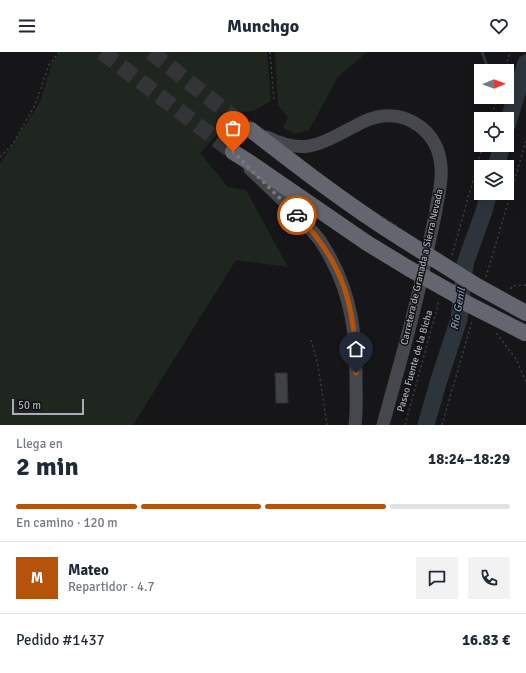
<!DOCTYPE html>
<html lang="es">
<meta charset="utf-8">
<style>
body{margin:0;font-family:Signika,sans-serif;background:#f2f2f3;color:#1f2937;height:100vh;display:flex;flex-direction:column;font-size:15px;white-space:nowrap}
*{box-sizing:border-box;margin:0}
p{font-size:13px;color:#747a83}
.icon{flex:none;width:22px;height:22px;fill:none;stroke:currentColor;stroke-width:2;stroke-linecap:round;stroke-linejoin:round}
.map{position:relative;height:373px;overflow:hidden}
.panel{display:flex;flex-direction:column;background:#fff;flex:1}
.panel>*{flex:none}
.needle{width:26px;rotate:89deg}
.fabs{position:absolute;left:474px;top:12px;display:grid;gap:8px}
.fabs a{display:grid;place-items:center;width:40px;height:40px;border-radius:0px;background:#fff;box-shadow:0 4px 16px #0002;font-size:20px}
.scale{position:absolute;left:12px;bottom:10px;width:72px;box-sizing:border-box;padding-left:4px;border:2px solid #a8adb8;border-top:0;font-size:11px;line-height:14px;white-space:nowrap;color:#a8adb8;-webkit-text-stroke:3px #111113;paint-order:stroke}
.pin{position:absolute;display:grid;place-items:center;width:34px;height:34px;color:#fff;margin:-41px -17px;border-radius:50% 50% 50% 0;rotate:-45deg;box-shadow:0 0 4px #0007}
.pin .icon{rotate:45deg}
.courier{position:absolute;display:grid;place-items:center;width:40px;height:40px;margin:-20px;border:3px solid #b45309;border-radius:50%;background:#fff;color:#222;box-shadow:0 1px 5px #0007}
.summary em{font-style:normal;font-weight:800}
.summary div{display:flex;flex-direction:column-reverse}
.summary{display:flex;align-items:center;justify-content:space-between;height:68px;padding:0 16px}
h1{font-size:26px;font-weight:800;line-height:30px}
.bar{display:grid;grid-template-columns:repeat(4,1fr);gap:6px 4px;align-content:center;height:48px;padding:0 16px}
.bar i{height:5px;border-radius:3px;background:#e0e1e3}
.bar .on{background:#b45309}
.bar p{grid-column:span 4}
.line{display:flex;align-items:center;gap:10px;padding:0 16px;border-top:1px solid #e0e1e3}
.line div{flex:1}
.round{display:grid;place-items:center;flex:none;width:42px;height:42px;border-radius:0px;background:#f2f2f3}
header{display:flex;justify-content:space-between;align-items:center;height:52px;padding:0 16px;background:#fff;font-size:18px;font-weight:800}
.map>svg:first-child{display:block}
</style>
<header><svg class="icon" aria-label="menu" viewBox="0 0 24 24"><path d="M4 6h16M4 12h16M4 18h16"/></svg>Munchgo<svg class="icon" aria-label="heart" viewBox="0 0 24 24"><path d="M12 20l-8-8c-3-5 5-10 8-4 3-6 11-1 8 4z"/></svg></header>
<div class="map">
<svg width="526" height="373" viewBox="0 0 526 373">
<rect width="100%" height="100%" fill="#161618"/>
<path fill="#1e261f" d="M60,0H267L271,49L254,59L238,60L200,101L228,135L246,138L288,215L236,208L133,373H0V112L40,50L52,11Z
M275,0H367L338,25L309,78L295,82L283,76L288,65L278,53Z"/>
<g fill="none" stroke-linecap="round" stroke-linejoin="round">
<path stroke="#2c353c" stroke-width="3" d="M482,0L489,19"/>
<path stroke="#2c353c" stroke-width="17" d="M507,74L526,11
M496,115L502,93
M426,373L438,331L459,267L465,212L484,159L489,141"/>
</g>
<path fill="#404145" stroke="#303034" d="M275,321H287L288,351H276Z"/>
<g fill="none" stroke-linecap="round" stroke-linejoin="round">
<path stroke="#333438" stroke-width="16" stroke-dasharray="16 8" stroke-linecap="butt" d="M102,0L233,100
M151,0L246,75L251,78"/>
<path stroke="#3d3f44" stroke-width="1.5" stroke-dasharray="2 3" stroke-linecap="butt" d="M270,0L274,49
M504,19L510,0
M491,67L497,45
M0,105L12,93L35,53L49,13L59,0
M452,203L483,93
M486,225L526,89
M511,237L512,234L526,233
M497,281V282L516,307L526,330
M311,288L318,313L327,373
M405,373L439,249
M442,373L472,269"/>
<path stroke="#45474d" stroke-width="13" d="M267,85C305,104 320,92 355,74C364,69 373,65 383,64C410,61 435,80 440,107C443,122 440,137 437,152C435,165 432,178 429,191C425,211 421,230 416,250C406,291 394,332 383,373
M250,117C273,139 298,161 318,186C323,192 327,200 331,207C352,246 356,284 356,327C356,343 357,358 355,373"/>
<path stroke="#63666e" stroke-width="16" d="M251,78C300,116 349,154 402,187
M233,100L249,110L367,191"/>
<path stroke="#3d3f44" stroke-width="1.5" stroke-dasharray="2 3" stroke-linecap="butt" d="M382,165L399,175"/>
<path stroke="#63666e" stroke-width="16" d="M402,187L477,234L526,261
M367,191L408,216L456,243L464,250L525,281"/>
</g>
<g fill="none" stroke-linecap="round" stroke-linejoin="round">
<path stroke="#757880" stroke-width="4" stroke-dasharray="0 7.2" d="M233,100L297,163"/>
<path stroke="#b45309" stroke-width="5" d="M297,163C344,210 356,257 356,321"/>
</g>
<g text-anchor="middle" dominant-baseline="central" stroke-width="3" stroke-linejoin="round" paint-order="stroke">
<g font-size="10" fill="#a8adb8" stroke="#111113">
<text transform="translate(422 215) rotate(-77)">Carretera de Granada a Sierra Nevada</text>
<text transform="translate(415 309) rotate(-74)">Paseo Fuente de la Bicha</text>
</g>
<g font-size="11" font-style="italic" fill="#7f9bb3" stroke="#111113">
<text transform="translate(458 257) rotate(-80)">Río Genil</text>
</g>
</g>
</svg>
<div class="fabs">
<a><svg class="needle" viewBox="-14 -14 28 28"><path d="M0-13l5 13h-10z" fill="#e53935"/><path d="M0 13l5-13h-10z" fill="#747a83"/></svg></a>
<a><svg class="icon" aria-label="locate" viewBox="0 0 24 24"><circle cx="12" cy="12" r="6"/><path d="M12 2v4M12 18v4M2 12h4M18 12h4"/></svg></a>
<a><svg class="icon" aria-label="layers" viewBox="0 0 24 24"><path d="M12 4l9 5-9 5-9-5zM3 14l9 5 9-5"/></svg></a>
</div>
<div class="scale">50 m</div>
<div class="pin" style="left:233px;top:100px;background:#ea580c"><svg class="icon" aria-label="bag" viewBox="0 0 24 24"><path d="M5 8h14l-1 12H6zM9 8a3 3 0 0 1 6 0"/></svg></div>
<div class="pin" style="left:356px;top:321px;background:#1f2937"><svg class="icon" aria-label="home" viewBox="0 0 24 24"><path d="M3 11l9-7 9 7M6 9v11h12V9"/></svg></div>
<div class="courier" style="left:297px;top:163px"><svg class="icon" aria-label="car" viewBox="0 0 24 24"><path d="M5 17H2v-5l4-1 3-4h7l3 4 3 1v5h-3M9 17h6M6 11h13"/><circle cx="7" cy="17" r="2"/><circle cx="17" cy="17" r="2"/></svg></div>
</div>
<section class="panel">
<div class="summary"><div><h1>2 min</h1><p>Llega en</p></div><em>18:24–18:29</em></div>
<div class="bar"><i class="on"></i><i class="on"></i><i class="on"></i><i></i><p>En camino · 120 m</p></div>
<div class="line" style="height:72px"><b class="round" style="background:#b45309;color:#fff">M</b><div><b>Mateo</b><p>Repartidor · 4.7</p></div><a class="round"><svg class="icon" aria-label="chat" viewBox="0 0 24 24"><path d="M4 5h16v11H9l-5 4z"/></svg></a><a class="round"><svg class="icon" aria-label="phone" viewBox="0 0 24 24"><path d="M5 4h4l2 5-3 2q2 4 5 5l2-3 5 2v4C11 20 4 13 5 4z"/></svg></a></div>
<div class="line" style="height:52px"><div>Pedido #1437</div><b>16.83 €</b></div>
</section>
